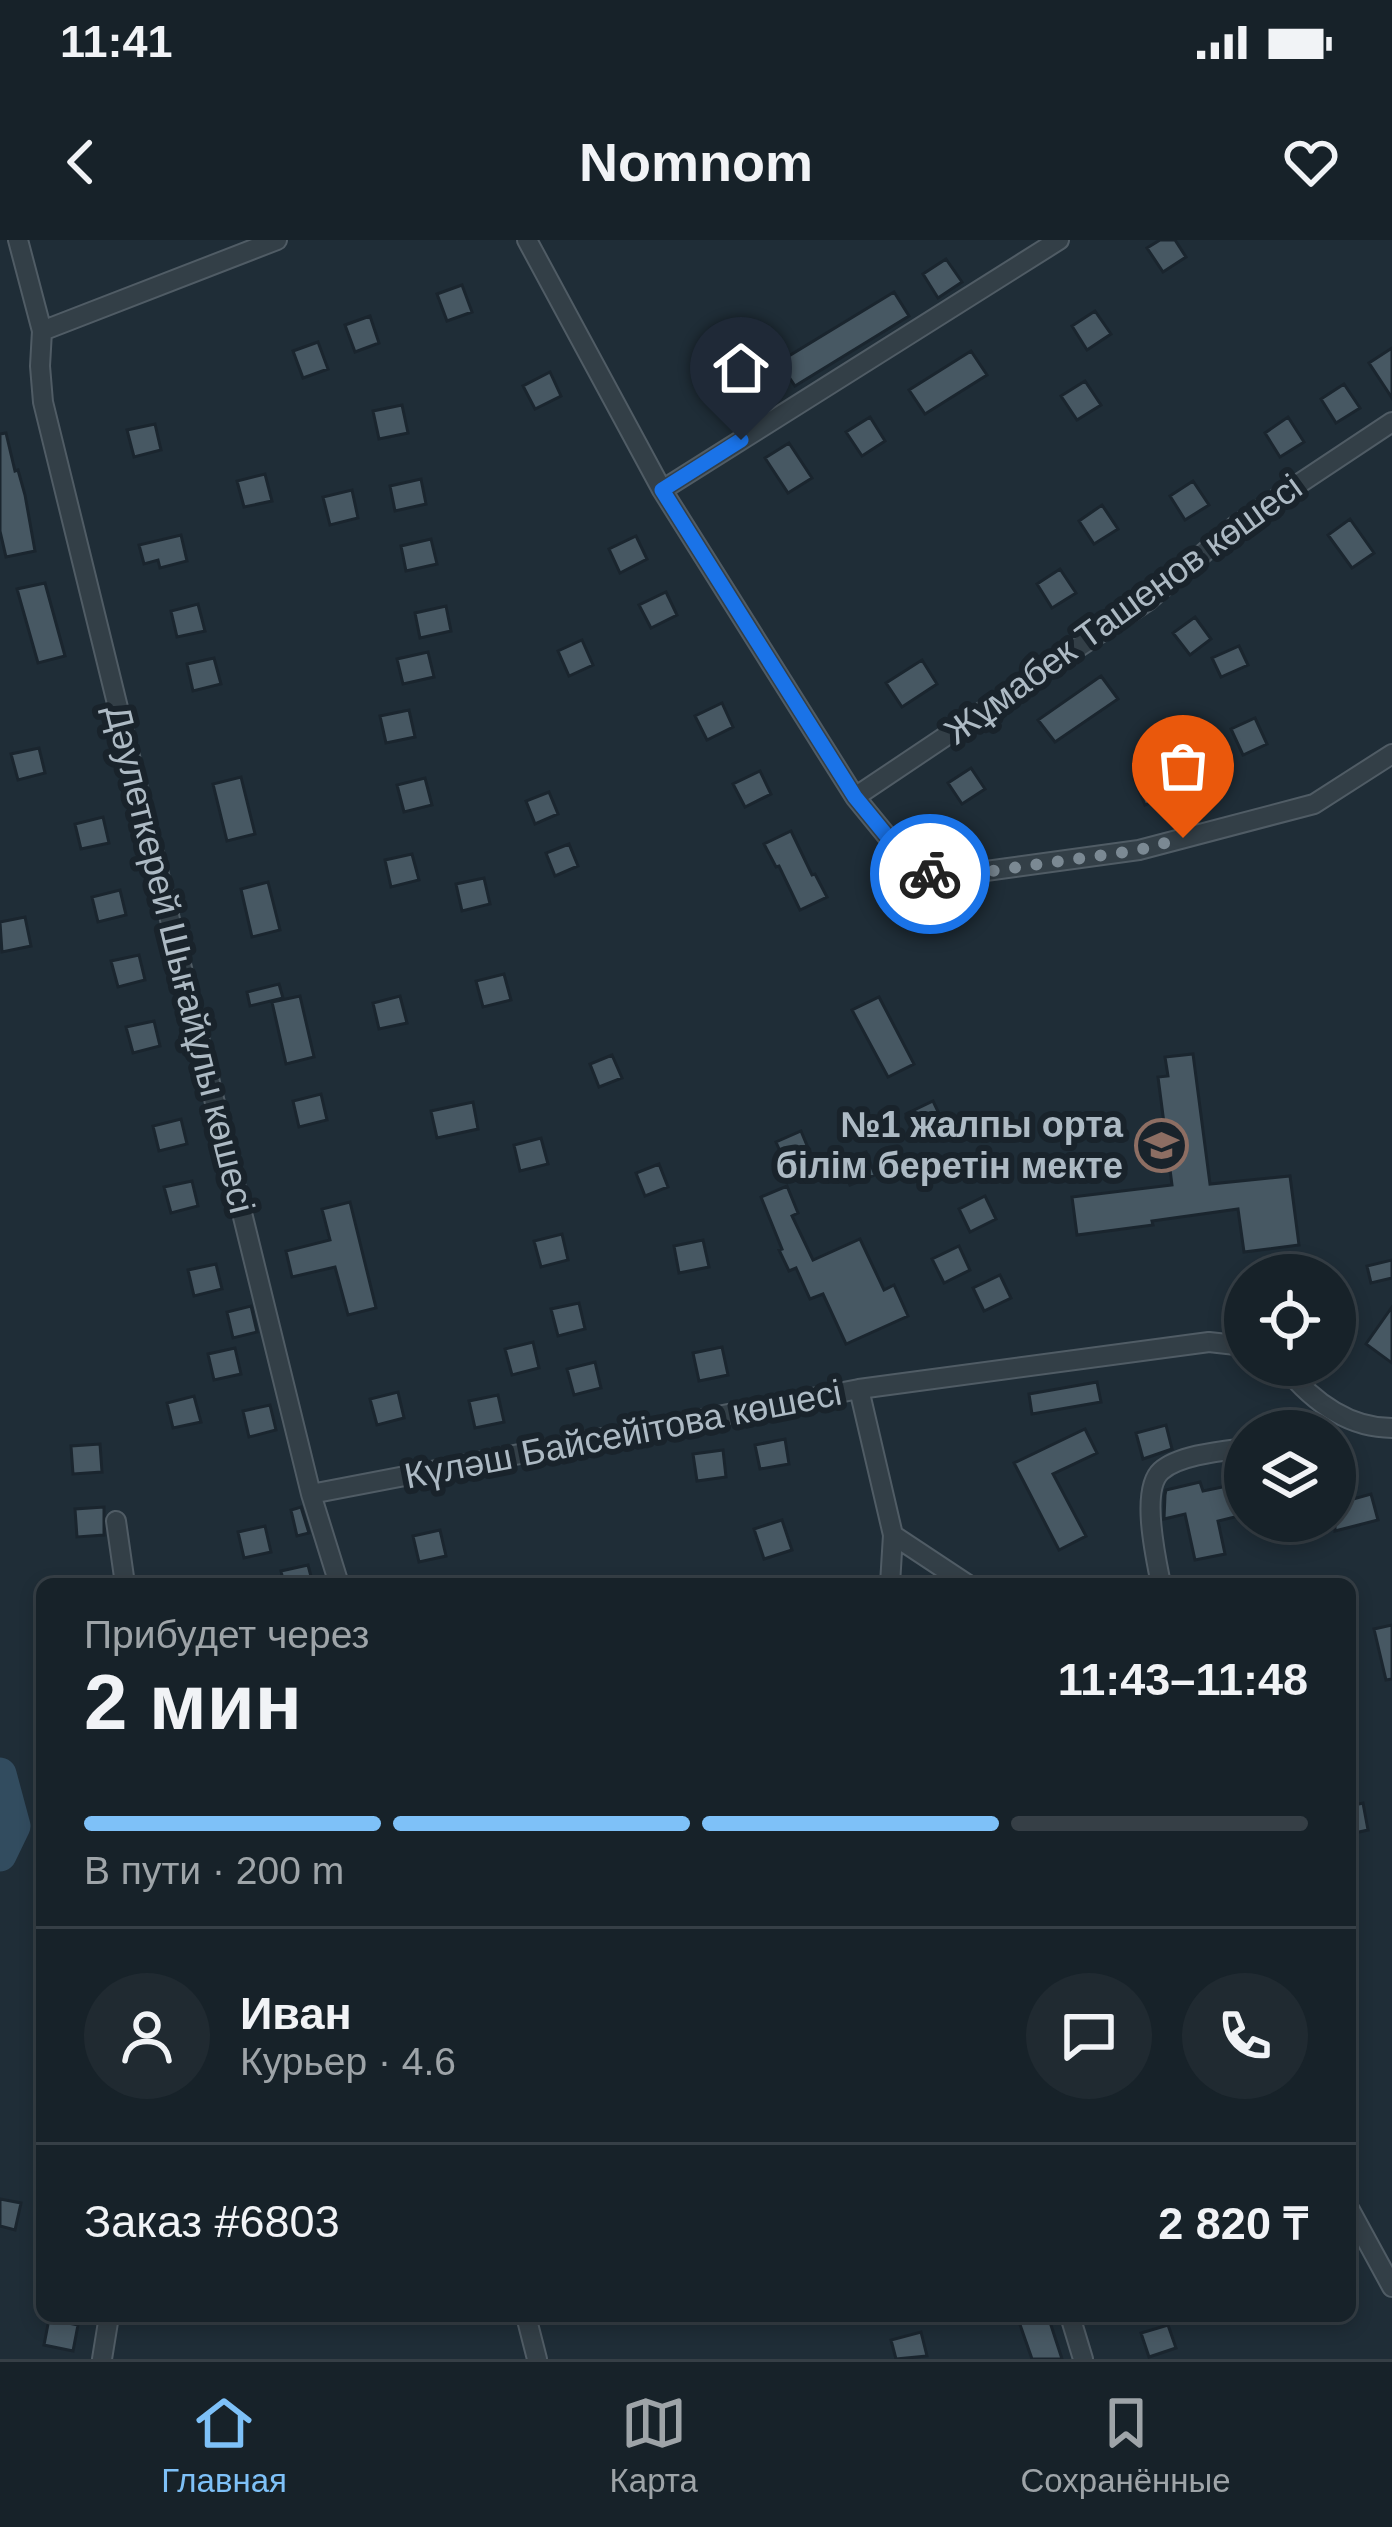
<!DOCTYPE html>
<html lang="ru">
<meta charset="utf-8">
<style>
body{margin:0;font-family:Arial,sans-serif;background:#202a31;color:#f1f3f6;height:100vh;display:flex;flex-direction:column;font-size:45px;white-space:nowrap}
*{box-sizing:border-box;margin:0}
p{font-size:39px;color:#9ea4a8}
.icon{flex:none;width:66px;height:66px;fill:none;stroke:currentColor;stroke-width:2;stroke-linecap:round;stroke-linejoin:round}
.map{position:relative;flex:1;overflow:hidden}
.panel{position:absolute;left:36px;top:1338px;width:1320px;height:744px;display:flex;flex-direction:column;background:#172229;border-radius:18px;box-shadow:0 6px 18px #0003,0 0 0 3px #363f46}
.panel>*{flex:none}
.fabs{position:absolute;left:1224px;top:1014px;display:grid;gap:24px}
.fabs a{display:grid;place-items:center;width:132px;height:132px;border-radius:50%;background:#172229;box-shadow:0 6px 18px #0003,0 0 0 3px #363f46;font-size:60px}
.pin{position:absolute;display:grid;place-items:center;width:102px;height:102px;color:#fff;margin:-123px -51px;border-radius:50% 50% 50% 0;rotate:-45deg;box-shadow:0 0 12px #0007}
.pin .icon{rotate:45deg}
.courier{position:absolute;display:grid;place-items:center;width:120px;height:120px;margin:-60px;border:9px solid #1a73e8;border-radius:50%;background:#fff;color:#222;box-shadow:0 3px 15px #0007}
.head em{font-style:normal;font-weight:700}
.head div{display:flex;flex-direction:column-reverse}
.head{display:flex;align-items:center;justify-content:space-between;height:204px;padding:0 48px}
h1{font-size:78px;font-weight:700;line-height:90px}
.bar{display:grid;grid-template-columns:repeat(4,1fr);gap:18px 12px;align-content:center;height:144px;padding:0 48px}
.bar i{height:15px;border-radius:9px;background:#363f46}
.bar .on{background:#7ec1f8}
.bar p{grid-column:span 4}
.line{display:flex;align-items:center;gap:30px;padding:0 48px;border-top:3px solid #363f46}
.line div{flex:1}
.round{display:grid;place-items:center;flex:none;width:126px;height:126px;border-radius:63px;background:#202a31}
.status{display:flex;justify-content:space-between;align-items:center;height:84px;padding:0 60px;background:#172229;direction:ltr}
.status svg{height:33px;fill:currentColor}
header{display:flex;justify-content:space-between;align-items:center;height:156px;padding:0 48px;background:#172229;font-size:54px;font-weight:700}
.tabs{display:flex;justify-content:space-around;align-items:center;height:168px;border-top:3px solid #363f46;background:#172229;font-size:33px;color:#9ea4a8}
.tabs a{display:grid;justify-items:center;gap:6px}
.tabs .on{color:#7ec1f8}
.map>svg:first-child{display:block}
</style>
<div class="status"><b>11:41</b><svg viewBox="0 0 49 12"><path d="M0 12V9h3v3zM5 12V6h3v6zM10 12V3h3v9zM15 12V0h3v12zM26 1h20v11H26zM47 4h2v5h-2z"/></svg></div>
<header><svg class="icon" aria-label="back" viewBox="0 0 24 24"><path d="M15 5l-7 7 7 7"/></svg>Nomnom<svg class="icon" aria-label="heart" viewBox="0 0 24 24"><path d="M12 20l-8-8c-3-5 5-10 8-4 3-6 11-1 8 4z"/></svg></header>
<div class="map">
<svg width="1392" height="2119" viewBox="0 0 1392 2119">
<rect width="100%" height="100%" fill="#1f2d37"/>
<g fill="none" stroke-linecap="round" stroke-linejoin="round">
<path stroke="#324c5f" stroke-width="33" d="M0,1534L14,1586L0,1615"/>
</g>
<path fill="#475863" stroke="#1a252e" stroke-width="3" d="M1160,0H1175L1186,17L1163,32L1147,8Z
M946,19L962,42L938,58L923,34Z
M462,45L472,72L447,81L437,54Z
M894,52L909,76L795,146L779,122Z
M1095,71L1111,94L1087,110L1072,86Z
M370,76L379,103L355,112L345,85Z
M318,102L328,129L303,138L293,111Z
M1392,108V158L1369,123Z
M971,111L987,135L925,174L909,150Z
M550,132L561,156L535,169L523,146Z
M751,139L766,163L743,178L727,154Z
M1085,141L1101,165L1077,180L1061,156Z
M1344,144L1360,168L1336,183L1321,159Z
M402,165L408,193L379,199L373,171Z
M870,177L885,201L862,216L846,192Z
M1288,177L1304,202L1280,217L1265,193Z
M155,184L161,210L134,217L127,190Z
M6,193L15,231L18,230L25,255L35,311L6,317L0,291V194Z
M789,203L812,238L788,253L765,218Z
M265,234L272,261L244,267L237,241Z
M421,239L426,264L395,271L390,246Z
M1193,241L1209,265L1185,280L1170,256Z
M352,250L358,278L330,285L323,257Z
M1102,265L1118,289L1094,304L1079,281Z
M1350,279L1374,313L1352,328L1328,295Z
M181,295L187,321L160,328L158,320L144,324L139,305Z
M636,296L647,319L620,333L609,309Z
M431,299L437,324L406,331L401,306Z
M1060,329L1076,353L1052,368L1037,344Z
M45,343L65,416L38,423L17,349Z
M666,352L677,375L651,388L639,365Z
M198,364L205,391L177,397L171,371Z
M446,366L451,391L420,398L415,373Z
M1195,377L1211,399L1190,415L1173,393Z
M582,400L593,425L569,436L558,411Z
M1239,406L1248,425L1221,437L1212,418Z
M428,412L434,437L403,444L397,419Z
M214,418L221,444L193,451L187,424Z
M922,420L937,444L902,467L886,443Z
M1101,436L1118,459L1055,502L1038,480Z
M722,463L733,487L707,500L695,476Z
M409,470L415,497L386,503L380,476Z
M1255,478L1267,504L1243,515L1231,489Z
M39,508L45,533L18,540L11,514Z
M971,528L985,549L962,564L948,543Z
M1158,528L1169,554L1145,565L1134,539Z
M760,531L771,554L745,567L733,544Z
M241,537L255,594L227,601L213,544Z
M425,538L432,565L404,572L397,545Z
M549,552L558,574L535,584L526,561Z
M103,577L109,603L81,609L75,584Z
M791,591L812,635L815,634L827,657L800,670L779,626L776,627L764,604Z
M569,604L578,626L555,636L546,613Z
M412,614L419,640L391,647L385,620Z
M484,638L490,664L462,671L456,644Z
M268,642L280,690L252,697L241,649Z
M120,650L126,675L98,682L92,657Z
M25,677L31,706L2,712L0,682Z
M139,715L145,740L118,747L111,721Z
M504,734L511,760L483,767L476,741Z
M279,744L283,758L250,766L247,752Z
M300,756L314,817L286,824L272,762Z
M400,756L407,783L379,789L373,763Z
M879,757L914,824L888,837L852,770Z
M154,781L160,806L133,813L126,787Z
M1193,814L1210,944L1290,936L1299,1005L1244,1012L1238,969L1152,981L1153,985L1077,995L1072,957L1172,945L1158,837L1168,836L1165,817Z
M612,815L622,838L599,847L590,824Z
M321,854L327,880L299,887L293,861Z
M933,861L944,884L917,897L906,874Z
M473,862L478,889L437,898L431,871Z
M181,879L187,904L159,911L153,886Z
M801,891L811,915L786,925L776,902Z
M541,898L548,924L520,931L514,905Z
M866,912L875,935L850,945L840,922Z
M659,924L668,947L645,956L636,933Z
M192,941L198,966L171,973L164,947Z
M787,946L798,973L792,976L813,1020L860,999L884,1050L894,1045L908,1076L846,1104L823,1054L810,1059L796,1028L789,1031L779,1010L782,1009L761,957Z
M985,956L996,979L970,992L959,969Z
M350,962L376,1068L348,1075L335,1027L292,1037L286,1011L330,1000L322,969Z
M562,994L568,1020L541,1027L534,1001Z
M703,1000L709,1027L679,1033L674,1006Z
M959,1006L970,1030L944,1043L932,1019Z
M1392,1020V1038L1371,1043L1367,1026Z
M216,1024L222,1049L194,1056L188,1030Z
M1000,1035L1011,1058L984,1071L973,1048Z
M579,1063L585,1089L558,1096L551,1069Z
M251,1066L257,1092L233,1098L227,1072Z
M1392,1067V1123L1366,1104Z
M533,1102L539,1128L512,1135L505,1109Z
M722,1107L728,1135L699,1141L693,1113Z
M235,1108L241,1134L214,1140L208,1114Z
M595,1122L601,1148L574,1155L567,1129Z
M1097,1142L1101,1162L1032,1174L1029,1154Z
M398,1152L404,1178L377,1185L370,1159Z
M498,1155L504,1182L475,1188L469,1161Z
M194,1156L201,1182L173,1188L167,1163Z
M270,1165L276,1190L249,1197L243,1171Z
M1166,1185L1172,1209L1143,1219L1136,1193Z
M1085,1189L1097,1213L1053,1234L1086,1296L1059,1310L1014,1223Z
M785,1199L789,1224L760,1229L755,1205Z
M100,1204L102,1232L73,1234L71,1206Z
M723,1210L726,1237L697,1241L693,1214Z
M1200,1242L1203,1251L1232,1245L1239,1276L1218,1281L1225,1314L1195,1320L1185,1274L1164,1279L1165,1255L1166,1250Z
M1371,1254L1378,1280L1335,1291V1264Z
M104,1267V1295L77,1297L75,1269Z
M301,1267L309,1293L297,1296L291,1270Z
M782,1280L792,1310L764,1319L754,1289Z
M265,1286L271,1312L244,1318L238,1292Z
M440,1290L446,1316L419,1322L413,1296Z
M308,1325L313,1344H284L281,1331Z
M1392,1385V1439L1386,1440L1374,1389Z
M1363,1563L1368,1590L1350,1594V1566Z
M0,1959L21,1963L15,1990L0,1986Z
M1017,2076H1048L1062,2119H1032Z
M49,2079L78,2085L73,2111L44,2105Z
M1168,2085L1176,2108L1149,2117L1141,2093Z
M921,2092L927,2116L896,2119L891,2100Z"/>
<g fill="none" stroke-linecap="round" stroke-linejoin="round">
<defs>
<path id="minor" d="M18,0L42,91L40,126L43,162L311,1254L339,1344
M527,0L662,250L855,557L913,628L942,637L1139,610L1314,564L1392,514
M42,91L277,0
M662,250L1059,0
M855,557L1149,360L1234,287L1392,182
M1283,1125C1311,1160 1346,1188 1392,1188
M859,1149L1209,1102L1245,1106
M311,1254L859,1149L893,1295L890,1344
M116,1281L125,1344
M893,1295L967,1344
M1161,1344C1156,1319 1140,1250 1161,1231C1179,1215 1222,1211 1245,1208
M1350,1970L1392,2047
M526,2076L537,2119
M1070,2076L1083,2119
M102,2119L109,2076"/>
</defs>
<use href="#minor" stroke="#505c65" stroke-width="22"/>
<use href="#minor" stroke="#333f47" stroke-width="18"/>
</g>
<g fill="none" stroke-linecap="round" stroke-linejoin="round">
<path stroke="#7b8993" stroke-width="12" stroke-dasharray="0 21.6" d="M930,634L942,638L1139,610L1183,598"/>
<path stroke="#1a73e8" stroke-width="15" d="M741,200L662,250L855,557L913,628L930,634"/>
</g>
<defs>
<symbol id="school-ring" viewBox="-11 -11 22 22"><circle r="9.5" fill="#19232b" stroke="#8d6e63" stroke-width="1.5"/><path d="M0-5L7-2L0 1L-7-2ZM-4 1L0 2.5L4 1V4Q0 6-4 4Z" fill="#8d6e63"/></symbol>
</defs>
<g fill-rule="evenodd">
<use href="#school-ring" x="1132" y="876" width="59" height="59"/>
</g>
<g text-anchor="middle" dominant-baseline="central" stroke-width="12" stroke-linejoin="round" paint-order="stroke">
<g font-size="36" fill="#adbac4" stroke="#19232b">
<text transform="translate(1123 369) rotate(-36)">Жұмабек Ташенов көшесі</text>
<text transform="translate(180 719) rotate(76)">Дәулеткерей Шығайұлы көшесі</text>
<text transform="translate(623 1194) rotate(-11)">Күләш Байсейітова көшесі</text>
</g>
<g font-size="36" font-weight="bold" fill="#adbac4" stroke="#19232b" text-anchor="end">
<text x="1123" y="884">№1 жалпы орта<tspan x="1123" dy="41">білім беретін мекте</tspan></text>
</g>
</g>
</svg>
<div class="fabs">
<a><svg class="icon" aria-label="locate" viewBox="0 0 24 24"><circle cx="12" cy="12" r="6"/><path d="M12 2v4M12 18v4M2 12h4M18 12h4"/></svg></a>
<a><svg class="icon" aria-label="layers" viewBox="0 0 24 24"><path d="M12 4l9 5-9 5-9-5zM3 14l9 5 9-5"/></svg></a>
</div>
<div class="pin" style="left:1183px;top:598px;background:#ea580c"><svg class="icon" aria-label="bag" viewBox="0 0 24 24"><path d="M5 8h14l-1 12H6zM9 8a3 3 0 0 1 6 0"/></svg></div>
<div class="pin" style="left:741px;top:200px;background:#1f2937"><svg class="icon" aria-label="home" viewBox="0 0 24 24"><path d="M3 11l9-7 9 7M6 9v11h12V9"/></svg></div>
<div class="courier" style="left:930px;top:634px"><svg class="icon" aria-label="bike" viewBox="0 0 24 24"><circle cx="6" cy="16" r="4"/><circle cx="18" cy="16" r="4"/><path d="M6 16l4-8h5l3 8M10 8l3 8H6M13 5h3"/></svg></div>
<section class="panel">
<div class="head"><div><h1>2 мин</h1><p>Прибудет через</p></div><em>11:43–11:48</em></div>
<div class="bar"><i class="on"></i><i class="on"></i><i class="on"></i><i></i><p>В пути · 200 m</p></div>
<div class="line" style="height:216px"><a class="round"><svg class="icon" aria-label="person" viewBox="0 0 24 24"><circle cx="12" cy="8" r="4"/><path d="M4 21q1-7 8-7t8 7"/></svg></a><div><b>Иван</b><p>Курьер · 4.6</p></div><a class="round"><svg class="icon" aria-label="chat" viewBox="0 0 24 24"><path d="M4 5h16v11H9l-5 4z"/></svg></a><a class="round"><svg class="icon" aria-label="phone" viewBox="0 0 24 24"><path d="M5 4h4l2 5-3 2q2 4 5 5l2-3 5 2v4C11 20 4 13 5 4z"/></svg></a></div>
<div class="line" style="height:156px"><div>Заказ #6803</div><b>2 820 ₸</b></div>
</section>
</div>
<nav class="tabs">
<a class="on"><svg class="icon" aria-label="home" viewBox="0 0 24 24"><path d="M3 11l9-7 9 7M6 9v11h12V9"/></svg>Главная</a>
<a><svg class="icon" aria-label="map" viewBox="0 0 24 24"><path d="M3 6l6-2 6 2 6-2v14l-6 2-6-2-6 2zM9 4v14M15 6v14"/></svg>Карта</a>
<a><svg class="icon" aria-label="saved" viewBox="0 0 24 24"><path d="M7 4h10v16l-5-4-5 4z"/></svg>Сохранённые</a>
</nav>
